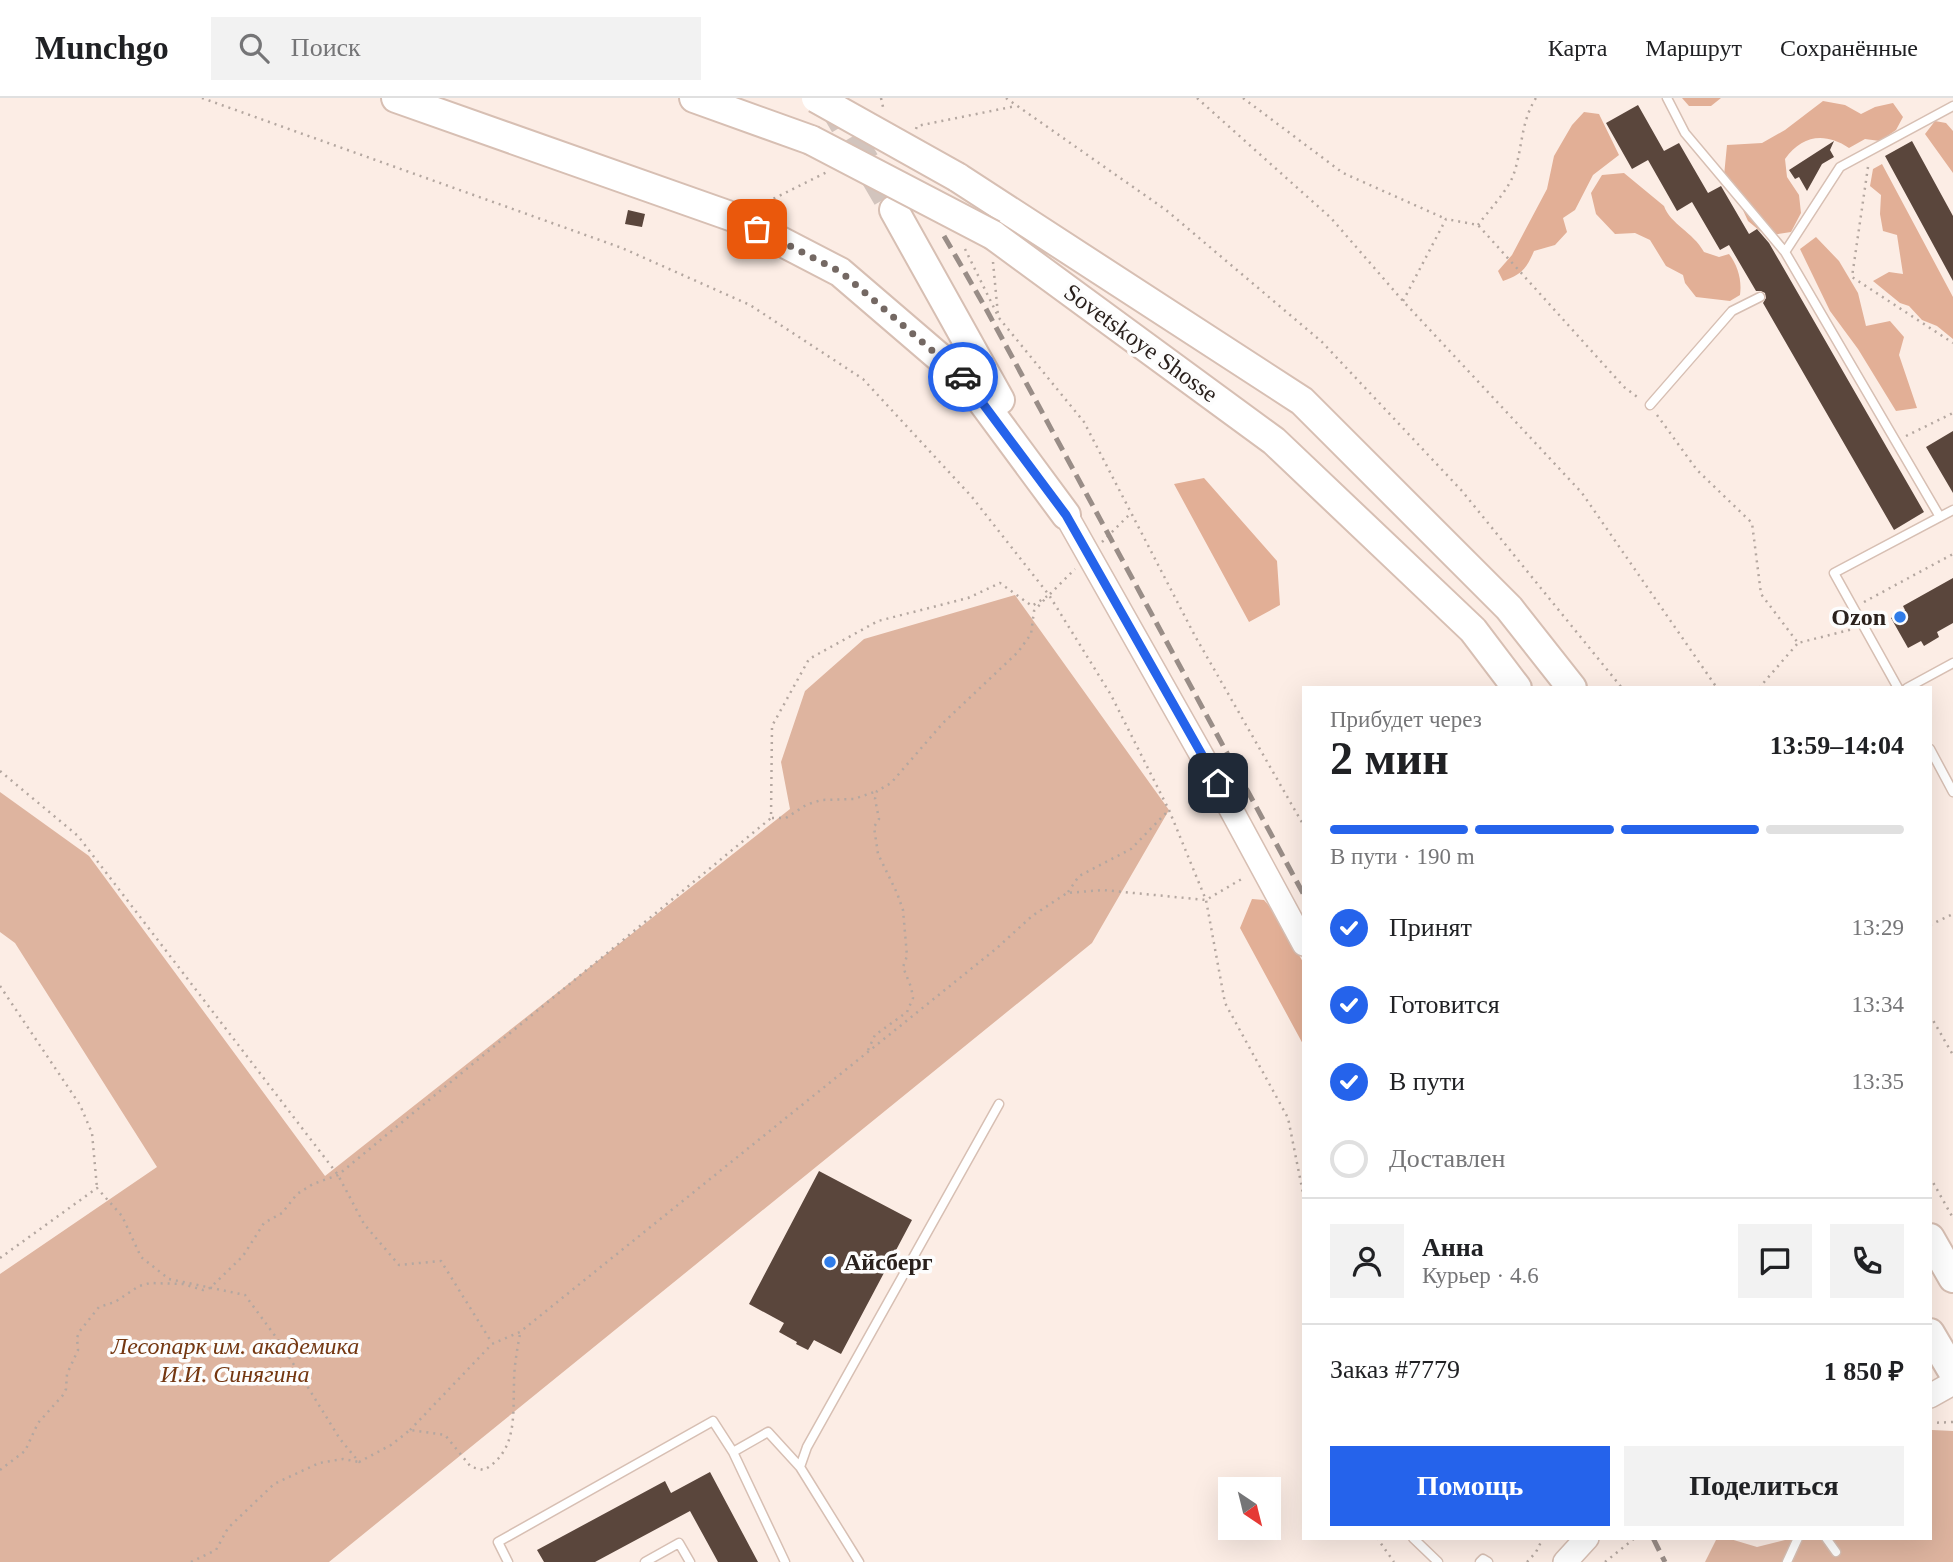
<!DOCTYPE html>
<html lang="ru">
<meta charset="utf-8">
<style>
body{margin:0;font-family:"Times New Roman",serif;background:#f2f2f2;color:#202124;height:100vh;display:flex;flex-direction:column;font-size:26px;white-space:nowrap}
*{box-sizing:border-box;margin:0}
p{font-size:23px;color:#757577}
.icon{flex:none;width:38px;height:38px;fill:none;stroke:currentColor;stroke-width:2;stroke-linecap:round;stroke-linejoin:round}
.map{position:relative;flex:1;overflow:hidden}
.details{position:absolute;left:1302px;top:588px;width:630px;height:854px;display:flex;flex-direction:column;background:#fff;border-radius:0px;box-shadow:0 7px 28px #0002}
.details>*{flex:none}
.needle{width:46px;rotate:145deg}
.controls{position:absolute;left:1218px;top:1379px;display:grid;gap:14px}
.controls a{display:grid;place-items:center;width:63px;height:63px;border-radius:0px;background:#fff;box-shadow:0 7px 28px #0002;font-size:35px}
.pin{position:absolute;display:grid;place-items:center;width:60px;height:60px;color:#fff;margin:-30px;border-radius:14px;box-shadow:0 4px 10px #0006}
.courier{position:absolute;display:grid;place-items:center;width:70px;height:70px;margin:-35px;border:5px solid #2563eb;border-radius:50%;background:#fff;color:#222;box-shadow:0 2px 9px #0007}
.overview em{font-style:normal;font-weight:800}
.overview div{display:flex;flex-direction:column-reverse}
.overview{display:flex;align-items:center;justify-content:space-between;height:119px;padding:0 28px}
h1{font-size:46px;font-weight:800;line-height:52px}
.bar{display:grid;grid-template-columns:repeat(4,1fr);gap:10px 7px;align-content:center;height:84px;padding:0 28px}
.bar i{height:9px;border-radius:5px;background:#e0e0e0}
.bar .selected{background:#2563eb}
.bar p{grid-column:span 4}
.line{display:flex;align-items:center;gap:18px;padding:0 28px;border-top:2px solid #e0e0e0}
.line div{flex:1}
.round{display:grid;place-items:center;flex:none;width:74px;height:74px;border-radius:0px;background:#f2f2f2}
ol{padding:0 28px;list-style:none}
li{display:flex;align-items:center;gap:21px;height:77px}
li p{margin-inline-start:auto}
li .icon{padding:7px;border-radius:50%;background:#2563eb;color:#fff;stroke-width:4}
li:last-child{color:#757577}
li i{width:38px;height:38px;border:4px solid #e0e0e0;border-radius:50%}
.button{display:flex;gap:14px;margin-top:auto;padding:14px 28px}
.button a{flex:1;height:80px;border-radius:0px;background:#2563eb;color:#fff;font-size:28px;font-weight:800;line-height:80px;text-align:center}
.button a+a{background:#f2f2f2;color:#202124}
header{display:flex;align-items:center;gap:42px;box-sizing:border-box;height:98px;padding:0 35px;background:#fff;border-bottom:2px solid #e0e0e0}
header strong{font-size:33px}
nav{display:flex;gap:38px;margin-inline-start:auto;font-size:24px}
.search{width:490px;height:63px;background:#f2f2f2;display:flex;align-items:center;gap:18px;box-sizing:border-box;padding:0 24px;border-radius:0px;color:#757577;font-size:26px}
.map>svg:first-child{display:block}
</style>
<header>
<strong>Munchgo</strong>
<div class="search"><svg class="icon" aria-label="search" viewBox="0 0 24 24"><circle cx="10" cy="10" r="6"/><path d="M15 15l6 6"/></svg>Поиск</div>
<nav><a>Карта</a><a>Маршрут</a><a>Сохранённые</a></nav>
</header>
<div class="map">
<svg width="1953" height="1464" viewBox="0 0 1953 1464">
<rect width="100%" height="100%" fill="#fcede5"/>
<path fill="#deb49f" d="M1015,497L1169,712L1092,845L329,1464H0V1176L157,1069L15,845L0,834V694L89,758L325,1078L790,711L781,664L805,593L864,541Z
M1932,1332L1953,1333V1464H1705L1717,1440H1727L1757,1449L1793,1440H1930V1333Z"/>
<path fill="#e2af96" d="M1682,0H1721L1711,8H1689Z
M1823,3L1845,7L1861,16L1875,9L1893,5L1903,19L1896,32L1880,43L1865,41L1849,50C1825,34 1802,37 1785,61L1787,79L1799,97L1801,115L1791,134L1772,137L1760,133L1748,123L1736,97L1723,88L1727,47L1762,45L1785,32Z
M1584,14L1599,16L1619,57L1593,77L1575,112L1563,120L1567,134L1555,147L1534,153C1527,170 1521,177 1503,183L1498,173L1512,157L1547,91L1554,58L1572,27Z
M1935,23L1946,25L1953,33V75L1925,36Z
M1882,66L1953,199V241L1937,228L1922,222L1909,208L1900,205L1873,183L1889,174L1903,176L1897,137L1883,133L1880,116L1881,97L1870,88L1873,71Z
M1624,75L1664,108C1670,126 1693,134 1704,154L1719,159L1729,156C1738,168 1742,182 1740,197L1730,203L1696,199L1685,185L1683,177L1666,168L1650,142L1635,135L1615,136L1596,116L1591,95L1602,77Z
M1816,139L1839,163L1858,195L1866,228L1890,223L1904,239L1899,257L1917,310L1896,313L1858,251L1830,213L1800,151Z
M1204,380L1277,463L1280,507L1249,524L1174,386Z
M1252,801L1264,802L1277,817L1304,866V948L1240,830Z"/>
<path fill="#5a463c" d="M1638,7L1664,53L1679,45L1708,95L1721,88L1749,136L1757,131L1769,145L1924,414L1894,432L1763,205L1766,200L1765,195L1761,193H1756L1729,147L1720,152L1692,104L1677,113L1648,62L1632,71L1606,25Z
M1834,43L1830,52L1834,59L1822,66L1807,93L1799,79L1795,81L1789,72Z
M1912,43L1953,118V183L1885,58Z
M628,112L645,116L642,129L625,126Z
M1953,333V395L1926,349Z
M1953,480V525L1937,534L1939,539L1924,548L1921,543L1908,550L1891,520L1905,512L1903,508Z
M819,1073L912,1122L841,1256L814,1242L808,1252L796,1246L797,1244L779,1234L784,1225L749,1206Z
M710,1374L758,1464H718L690,1413L595,1464H544L537,1452L665,1383L671,1395Z"/>
<g fill="none" stroke-linecap="round" stroke-linejoin="round">
<path stroke="#d2c4bd" stroke-width="28" stroke-dasharray="28 14" stroke-linecap="butt" d="M830,3L894,112"/>
<defs>
<path id="lane" d="M1667,0L1685,35L1785,154
M1650,307L1732,213L1760,199
M1940,419L1785,154L1840,69L1953,8
M1898,590L1834,475L1953,412
M1907,590L1953,565
M1930,651L1953,694
M733,1354L768,1334L800,1369
M1413,1440L1438,1464
M1826,1440L1836,1454
M508,1464L498,1444L713,1323L733,1354L785,1464
M645,1464L679,1445L690,1464
M859,1464L800,1369L807,1349L999,1006
M1480,1464L1483,1461L1488,1464
M1787,1464L1798,1440"/>
<path id="secondary" d="M1066,417L1206,665L1304,846
M1930,1298L1953,1285
M1565,1464L1587,1440"/>
<path id="highway" d="M396,0L736,120L840,174L967,283L1066,417
M694,0L811,42
M957,79L1302,303L1509,510L1572,590
M894,112L1000,302
M993,137L1274,343L1473,532L1517,590
M1930,1140L1953,1180
M1930,1235L1953,1274"/>
</defs>
<use href="#lane" stroke="#d7bfb3" stroke-width="11"/>
<use href="#secondary" stroke="#d7bfb3" stroke-width="26"/>
<use href="#highway" stroke="#d7bfb3" stroke-width="32"/>
<path stroke="#b4a7a0" stroke-width="2.5" stroke-dasharray="2 5" stroke-linecap="butt" d="M202,0L622,150L750,207L863,281L972,399L1049,497L1111,597L1169,712L1206,802L1225,905L1288,1020L1304,1100
M881,0L883,9
M1006,0L1166,112L1322,244L1462,393L1622,590
M1197,0L1331,120L1403,203L1582,395L1717,590
M1243,0L1343,75L1446,121
M916,31L917,28L1016,8
M1868,69L1852,179L1953,245
M761,107L827,74
M1478,127C1489,112 1506,95 1513,78C1523,51 1520,25 1536,0
M965,151L999,220L1084,324L1195,538L1304,728
M993,164L998,217
M1403,203L1446,121L1478,127L1624,289L1640,301
M1657,317L1697,372L1752,425L1761,496L1798,545L1853,531
M1906,338L1953,315
M1102,444L1131,415
M1050,496L1075,471
M1864,504L1953,456
M1759,590L1798,545
M0,673L78,738L338,1077L364,1126L399,1167L441,1163L492,1245
M772,720H786L806,707L821,702L854,701L877,693
M1068,794L1079,778L1131,751L1169,712
M1930,827L1953,816
M0,888L80,1007L92,1035L97,1090
M1930,917L1953,957
M868,952L875,937L907,914L913,900L911,889L903,869L907,858L903,812L897,795L878,756L874,729L879,721L875,701L877,693L891,685L943,625L1018,554L1031,536L1034,513L1045,501
M1930,1079L1953,1120
M0,1160L97,1090L122,1118L141,1159L169,1181L245,1197L281,1246L340,1341L359,1364L391,1347L410,1332L445,1337L471,1369L484,1372C517,1353 513,1319 514,1285C514,1269 517,1252 520,1236
M1930,1325L1953,1324
M410,1332L492,1246L520,1234L997,850L1032,818L1067,795L1103,792L1206,802L1245,779
M0,1372L25,1353L38,1325L63,1297L66,1291L67,1276L78,1252L77,1240L79,1234L99,1209L115,1204L139,1188L150,1185L183,1186L203,1192L210,1190L243,1158L264,1125L282,1115L297,1096L313,1086L338,1077L771,720L772,628L809,561L878,523L968,500L1000,485L1032,508L1049,497
M1377,1440L1394,1464
M191,1464L216,1452L228,1430L274,1386L319,1365L343,1361L359,1364
M1527,1464L1536,1454L1543,1440
M1605,1464L1635,1440"/>
<use href="#lane" stroke="#fff" stroke-width="8"/>
<use href="#secondary" stroke="#fff" stroke-width="23"/>
<use href="#highway" stroke="#fff" stroke-width="28"/>
<path stroke="#998d87" stroke-width="5" stroke-dasharray="14 7" stroke-linecap="butt" d="M944,138L985,209L1304,797
M1653,1440L1665,1464"/>
<defs>
<path id="highway-bridge" d="M816,0L957,79
M811,42L993,137"/>
</defs>
<use href="#highway-bridge" stroke="#d7bfb3" stroke-width="32" stroke-linecap="butt"/>
<use href="#highway-bridge" stroke="#fff" stroke-width="28"/>
</g>
<g fill="none" stroke-linecap="round" stroke-linejoin="round">
<path stroke="#746863" stroke-width="7" stroke-dasharray="0 12.6" d="M757,131L841,174L963,279"/>
<path stroke="#2563eb" stroke-width="9" d="M963,279L1066,417L1218,685"/>
</g>
<g fill="#307ce8" stroke="#fdfdfd" stroke-width="2.5">
<circle cx="1900" cy="519" r="7"/>
<circle cx="830" cy="1164" r="7"/>
</g>
<g text-anchor="middle" dominant-baseline="central" stroke-width="7" stroke-linejoin="round" paint-order="stroke">
<g font-size="24" fill="#2a211d" stroke="#fdfdfd">
<text transform="translate(1141 245) rotate(36)">Sovetskoye Shosse</text>
</g>
<g font-size="24" font-weight="bold" fill="#2a211d" stroke="#fdfdfd" text-anchor="end">
<text x="1886" y="519">Ozon</text>
<text x="844" y="1164" text-anchor="start">Айсберг</text>
</g>
<g font-size="24" font-style="italic" fill="#743711" stroke="#fdfdfd">
<text x="235" y="1248">Лесопарк им. академика<tspan x="235" dy="28">И.И. Синягина</tspan></text>
</g>
</g>
</svg>
<div class="controls">
<a><svg class="needle" viewBox="-14 -14 28 28"><path d="M0-13l5 13h-10z" fill="#e53935"/><path d="M0 13l5-13h-10z" fill="#757577"/></svg></a>
</div>
<div class="pin" style="left:757px;top:131px;background:#ea580c"><svg class="icon" aria-label="bag" viewBox="0 0 24 24"><path d="M5 8h14l-1 12H6zM9 8a3 3 0 0 1 6 0"/></svg></div>
<div class="pin" style="left:1218px;top:685px;background:#1f2937"><svg class="icon" aria-label="home" viewBox="0 0 24 24"><path d="M3 11l9-7 9 7M6 9v11h12V9"/></svg></div>
<div class="courier" style="left:963px;top:279px"><svg class="icon" aria-label="car" viewBox="0 0 24 24"><path d="M5 17H2v-5l4-1 3-4h7l3 4 3 1v5h-3M9 17h6M6 11h13"/><circle cx="7" cy="17" r="2"/><circle cx="17" cy="17" r="2"/></svg></div>
<section class="details">
<div class="overview"><div><h1>2 мин</h1><p>Прибудет через</p></div><em>13:59–14:04</em></div>
<div class="bar"><i class="selected"></i><i class="selected"></i><i class="selected"></i><i></i><p>В пути · 190 m</p></div>
<ol>
<li><svg class="icon" aria-label="check" viewBox="0 0 24 24"><path d="M5 12l5 5 9-10"/></svg>Принят<p>13:29</p></li>
<li><svg class="icon" aria-label="check" viewBox="0 0 24 24"><path d="M5 12l5 5 9-10"/></svg>Готовится<p>13:34</p></li>
<li><svg class="icon" aria-label="check" viewBox="0 0 24 24"><path d="M5 12l5 5 9-10"/></svg>В пути<p>13:35</p></li>
<li><i></i>Доставлен</li>
</ol>
<div class="line" style="height:126px"><a class="round"><svg class="icon" aria-label="person" viewBox="0 0 24 24"><circle cx="12" cy="8" r="4"/><path d="M4 21q1-7 8-7t8 7"/></svg></a><div><b>Анна</b><p>Курьер · 4.6</p></div><a class="round"><svg class="icon" aria-label="chat" viewBox="0 0 24 24"><path d="M4 5h16v11H9l-5 4z"/></svg></a><a class="round"><svg class="icon" aria-label="phone" viewBox="0 0 24 24"><path d="M5 4h4l2 5-3 2q2 4 5 5l2-3 5 2v4C11 20 4 13 5 4z"/></svg></a></div>
<div class="line" style="height:91px"><div>Заказ #7779</div><b>1 850 ₽</b></div>
<div class="button"><a>Помощь</a><a>Поделиться</a></div>
</section>
</div>
